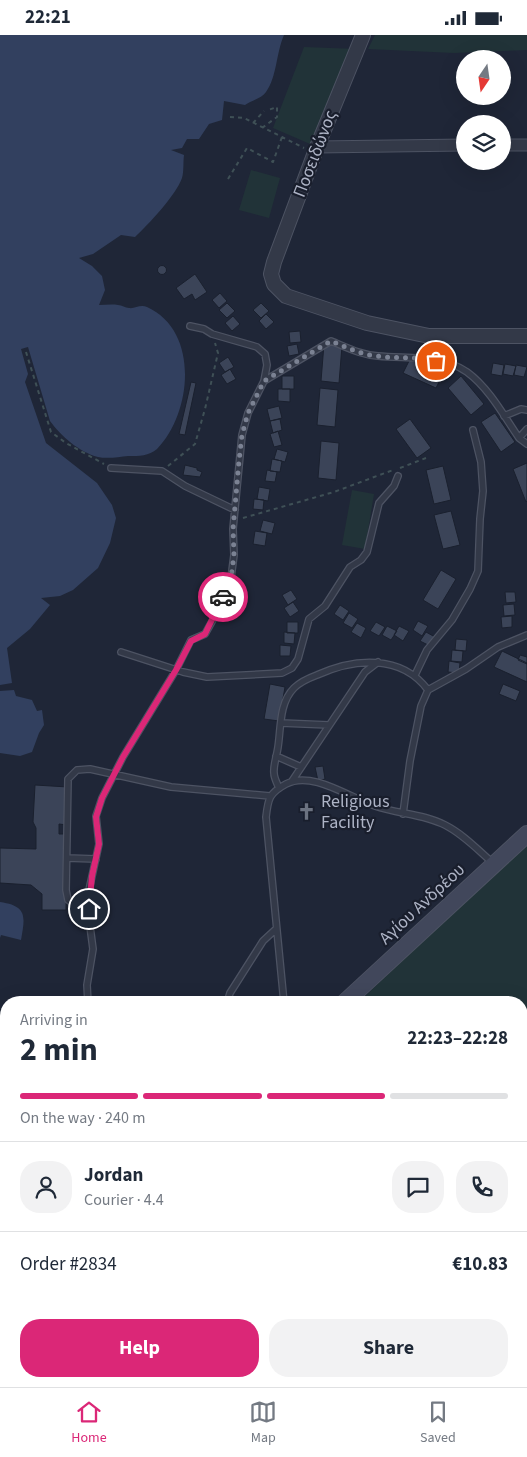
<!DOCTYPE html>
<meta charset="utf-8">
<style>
body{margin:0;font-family:"Source Sans 3",sans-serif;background:#f2f2f3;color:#1f2937;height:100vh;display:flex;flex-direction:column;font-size:19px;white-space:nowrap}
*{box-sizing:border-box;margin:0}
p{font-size:16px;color:#747a83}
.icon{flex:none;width:28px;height:28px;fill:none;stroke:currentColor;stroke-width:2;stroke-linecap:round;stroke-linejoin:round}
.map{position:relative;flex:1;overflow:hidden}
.side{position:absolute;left:0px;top:961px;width:528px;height:391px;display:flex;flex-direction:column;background:#fff;border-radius:20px 20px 0 0;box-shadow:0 5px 20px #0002}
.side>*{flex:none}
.needle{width:32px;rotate:193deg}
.fabs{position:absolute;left:456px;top:15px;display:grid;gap:10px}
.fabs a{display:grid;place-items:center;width:55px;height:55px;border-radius:50%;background:#fff;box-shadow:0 5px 20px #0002;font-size:25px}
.pin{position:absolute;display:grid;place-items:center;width:42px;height:42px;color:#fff;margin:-21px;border:2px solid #fff;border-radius:50%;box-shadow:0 1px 5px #0007}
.courier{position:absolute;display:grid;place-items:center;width:50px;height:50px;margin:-25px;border:4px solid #db2777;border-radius:50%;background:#fff;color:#222;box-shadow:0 1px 6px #0007}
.head em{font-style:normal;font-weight:700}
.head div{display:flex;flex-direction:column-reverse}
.head{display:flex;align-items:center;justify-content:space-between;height:85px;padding:0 20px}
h1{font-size:32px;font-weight:700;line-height:38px}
.bar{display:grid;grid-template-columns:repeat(4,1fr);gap:8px 5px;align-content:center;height:60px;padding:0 20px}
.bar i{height:6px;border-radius:4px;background:#e0e1e3}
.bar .selected{background:#db2777}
.bar p{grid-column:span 4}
.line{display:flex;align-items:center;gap:12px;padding:0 20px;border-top:1px solid #e0e1e3}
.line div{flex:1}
.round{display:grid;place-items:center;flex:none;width:52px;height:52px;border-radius:20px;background:#f2f2f3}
.primary-button{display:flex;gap:10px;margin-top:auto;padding:10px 20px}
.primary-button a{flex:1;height:58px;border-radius:20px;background:#db2777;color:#fff;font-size:20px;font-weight:700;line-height:58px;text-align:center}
.primary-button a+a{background:#f2f2f3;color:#1f2937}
.status{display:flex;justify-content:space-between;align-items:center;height:35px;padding:0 25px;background:#fff;direction:ltr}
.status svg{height:14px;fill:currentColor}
.menu{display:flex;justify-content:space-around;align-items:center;height:70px;border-top:1px solid #e0e1e3;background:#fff;font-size:14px;color:#747a83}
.menu a{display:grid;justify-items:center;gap:2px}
.menu .selected{color:#db2777}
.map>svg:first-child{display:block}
</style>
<div class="status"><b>22:21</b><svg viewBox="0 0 49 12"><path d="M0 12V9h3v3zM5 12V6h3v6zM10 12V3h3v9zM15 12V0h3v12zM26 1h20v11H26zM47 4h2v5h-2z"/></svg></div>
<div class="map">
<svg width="527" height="1352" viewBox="0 0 527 1352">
<rect width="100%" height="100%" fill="#1f2637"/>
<path fill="#213338" d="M375,0H527V15L454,18L368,14Z
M304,12L357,14L317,112L273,93Z
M251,135L280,143L269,183L239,175Z
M352,455L374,459L365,514L342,510Z
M527,806V1352H383L387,1346H521V968H358Z
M0,1289L6,1292V1346H108L118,1352H0Z
M168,1346H207L205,1352H170L167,1351Z"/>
<path fill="#32405f" d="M0,0H284C276,18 277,42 266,57C262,63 251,66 245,70L224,66L222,85L209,89L199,104H187L182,113L171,115L184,120C183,127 184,137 182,143C176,160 148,190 135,202L121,200L93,219L79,223L92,231L102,241L105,255L99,270C105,270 112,269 118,270C122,270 125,273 129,273C135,274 140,269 147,272C200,296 192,378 157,414C149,421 139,421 128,421C119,422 107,424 98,422C79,417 61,401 50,386L28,312L21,314L28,339L25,347L46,408L97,448L112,470L116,483L110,508L98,533L73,555L60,561L41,563L50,570L30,594L7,613L12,648L0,650Z
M14,655L16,661L32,665L37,676L42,675L44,690L39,698L32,717L20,721L0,718V656Z
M0,867C28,871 25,882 21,905L1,900L0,903Z
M3,989L6,990V1062L0,1069V993Z"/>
<path fill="#3b4458" stroke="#1a202e" d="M157.5 235a4.5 4.5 0 1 1 9 0a4.5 4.5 0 1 1-9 0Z
M195,239L207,257L195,265L192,259L184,264L176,253Z
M220,258L227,266L219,273L212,265Z
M227,268L235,276L227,283L219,275Z
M261,268L269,276L261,283L253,275Z
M266,279L274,287L266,294L259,286Z
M233,281L240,289L232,296L225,288Z
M300,296L301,307L290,308L289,297Z
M297,309L299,319L289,321L287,311Z
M324,309L342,311L339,348L321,346Z
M228,322L234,332L225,337L219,328Z
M410,324L443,339L436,353L403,338Z
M493,328L504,330L502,341L491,339Z
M505,329L516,331L513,341L503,339Z
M516,330L527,332L524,342L514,340Z
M230,334L236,344L227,349L221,340Z
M282,341H294V354H282Z
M461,341L484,369L471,380L448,353Z
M191,347L196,348L185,400L179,399Z
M320,353L338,355L335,392L317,390Z
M278,354H290V367L278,366Z
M279,371L282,383L270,386L267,374Z
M495,378L515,407L501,417L481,387Z
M280,384L282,395L273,398L270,386Z
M410,384L431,413L417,423L396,394Z
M278,396L282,410L274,412L270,399Z
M321,406L339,408L336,445L318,443Z
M277,414L288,417L285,427L274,424Z
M272,424L282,426L280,437L270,436Z
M527,428V466L526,467L513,434Z
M185,430L197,433V435L202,437L200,442L183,440Z
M443,431L451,465L434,469L426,435Z
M267,435L277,437L275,447L265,446Z
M259,452L270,454L268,466L257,464Z
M254,464L264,465L263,475L253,474Z
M451,476L460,510L443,514L434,480Z
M263,485L275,488L272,499L260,496Z
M255,496L267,498L265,511L253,509Z
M441,535L456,544L438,574L423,565Z
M291,555L297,564L288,570L282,560Z
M505,557H515L516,567L506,568Z
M293,567L299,576L290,582L284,573Z
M514,569L515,580L504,581L503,570Z
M340,570L349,576L343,585L334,579Z
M349,578L358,584L352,593L343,588Z
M512,581V592L502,593L501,582Z
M418,586L428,591L422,601L413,595Z
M287,587H298V598H287Z
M376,587L385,592L379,601L370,596Z
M357,588L366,593L361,603L351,597Z
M387,591L397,596L391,605L382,600Z
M399,591L409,596L403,606L394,600Z
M284,597L295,598L294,609L284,608Z
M426,597L435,602L430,611L420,606Z
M456,604L467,605L466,616L455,615Z
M280,610L291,611L290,621H280Z
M452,615L463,616L462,627L451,626Z
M502,616L527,628V647L494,632Z
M520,620L527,622V629L518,625Z
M449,626L460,628L459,638L448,637Z
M270,649L285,652L279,686L264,684Z
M503,649L520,656L516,666L499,659Z
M323,731L325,744L318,746L315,732Z
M35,750L68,752L67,790L59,789V799H67L66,875H42V859L31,850L0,848V813L36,814V793L33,787Z"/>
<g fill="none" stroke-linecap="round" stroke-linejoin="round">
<defs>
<path id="service" d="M264,346L331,306C346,312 361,320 378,321C408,324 441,319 467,337C489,353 504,381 519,403L527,409
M504,381L521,374L527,375
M519,403L527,394
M111,433L162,436L185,451L235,475
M121,617L183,637L207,642L282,638L292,633L298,624L309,584L325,571L350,532L361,525L367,517L379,468L394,451L398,441
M415,640L427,615L452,585L470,554L478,536L480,484L483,456L481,427L473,395
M281,688L329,690
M276,721L301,732
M292,746L365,637L378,627
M279,753C277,748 274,743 274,738C273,731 277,720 278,712C281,693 279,668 294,653C300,647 309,643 317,640C354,623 401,619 428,655
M403,779L410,726L421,671L428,655L466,634L498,612L527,600
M67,823L96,824
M89,874L74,869L68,865L66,855L68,744L77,735L90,734L171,752L270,761
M88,968L87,950L93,914L88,876L89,855L99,809L96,781L102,763L123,722L176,635L191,605L205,599L219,574L231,543L234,520L233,494L242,400L248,378L264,346L267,330L265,319L257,312L212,299L204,294L190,291
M227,968L230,958L263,906L276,894
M284,968L266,782C268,764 269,758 286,749C312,735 350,763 375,771C398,779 424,779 445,790C463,799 478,815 493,828
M0,1297L6,1298
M172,1346L183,1352
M224,1347V1346"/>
<path id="minor" d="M502,110H527
M317,112L465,110
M527,1029C525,1043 518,1080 527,1092
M0,1243L6,1236
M521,1249L527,1250"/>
<path id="tertiary" d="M363,0L317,112L274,227L271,239L274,249L286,261L367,288L429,301H527
M451,1352L453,1346"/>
<path id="secondary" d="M344,968L527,799"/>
</defs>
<use href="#service" stroke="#4d5363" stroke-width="8"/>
<use href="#minor" stroke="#4d5363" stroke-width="13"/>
<use href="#tertiary" stroke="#4d5363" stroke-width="16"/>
<use href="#secondary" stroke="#4d5363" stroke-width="18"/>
<path stroke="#3f5056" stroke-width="2" stroke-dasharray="4 4" stroke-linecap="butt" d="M230,82L244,83L304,113
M253,88L264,76
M262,93L277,82V72L268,75
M228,144L247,113L273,127L282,102
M26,317L51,397L66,408L104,429
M168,431L195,409L205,374L218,318L215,308
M400,433L426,423
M243,483L334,457L393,435"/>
<use href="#service" stroke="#333948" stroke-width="5.5"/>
<use href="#minor" stroke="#333948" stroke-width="11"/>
<use href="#tertiary" stroke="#333948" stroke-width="14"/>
<use href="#secondary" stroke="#41475b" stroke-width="16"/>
</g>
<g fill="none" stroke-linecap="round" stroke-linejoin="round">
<path stroke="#7b8293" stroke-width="5" stroke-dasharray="0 9" d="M223,562L231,543L234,520L233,494L239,426L242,400L248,378L264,346L331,306C346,312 360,319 376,321C397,324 415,321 436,326"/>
<path stroke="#db2777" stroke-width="6" d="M89,874L92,841L99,809L96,782L102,763L123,722L176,635L191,606L205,599L223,562"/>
</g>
<defs>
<symbol id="church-bare" viewBox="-9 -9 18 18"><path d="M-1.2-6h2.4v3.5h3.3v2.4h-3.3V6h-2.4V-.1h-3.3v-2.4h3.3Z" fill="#6b7280" stroke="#191e2c" stroke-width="2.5" paint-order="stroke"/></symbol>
</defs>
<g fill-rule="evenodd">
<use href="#church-bare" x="294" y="764" width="25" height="25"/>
</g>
<g text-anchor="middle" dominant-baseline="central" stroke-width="4.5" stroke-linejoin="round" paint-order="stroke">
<g font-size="18" fill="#adb3c5" stroke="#191e2c">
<text transform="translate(315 119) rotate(-69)">Ποσειδώνος</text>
<text transform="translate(422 869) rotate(-43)">Αγίου Ανδρέου</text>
</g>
<g font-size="18" fill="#adb3c5" stroke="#191e2c" text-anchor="start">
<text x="321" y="766">Religious<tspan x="321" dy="21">Facility</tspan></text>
</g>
</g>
</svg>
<div class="fabs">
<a><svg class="needle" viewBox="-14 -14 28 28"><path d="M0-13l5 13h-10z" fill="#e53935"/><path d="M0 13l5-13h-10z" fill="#747a83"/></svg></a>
<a><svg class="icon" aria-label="layers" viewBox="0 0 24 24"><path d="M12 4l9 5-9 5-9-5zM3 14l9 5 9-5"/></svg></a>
</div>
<div class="pin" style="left:436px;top:326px;background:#ea580c"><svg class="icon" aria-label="bag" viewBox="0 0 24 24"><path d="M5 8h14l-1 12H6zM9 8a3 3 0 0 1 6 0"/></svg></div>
<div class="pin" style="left:89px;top:874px;background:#1f2937"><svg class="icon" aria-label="home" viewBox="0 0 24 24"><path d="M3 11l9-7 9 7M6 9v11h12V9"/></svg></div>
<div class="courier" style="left:223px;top:562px"><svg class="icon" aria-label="car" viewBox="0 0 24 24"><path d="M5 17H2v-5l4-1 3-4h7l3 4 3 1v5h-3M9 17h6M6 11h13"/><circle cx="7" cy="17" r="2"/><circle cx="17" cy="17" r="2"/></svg></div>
<section class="side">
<div class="head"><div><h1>2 min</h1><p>Arriving in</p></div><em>22:23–22:28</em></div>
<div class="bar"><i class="selected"></i><i class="selected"></i><i class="selected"></i><i></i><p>On the way · 240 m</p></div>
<div class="line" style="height:90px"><a class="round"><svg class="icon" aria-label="person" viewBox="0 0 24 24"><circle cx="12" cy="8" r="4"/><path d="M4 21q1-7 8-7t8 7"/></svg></a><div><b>Jordan</b><p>Courier · 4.4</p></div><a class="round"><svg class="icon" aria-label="chat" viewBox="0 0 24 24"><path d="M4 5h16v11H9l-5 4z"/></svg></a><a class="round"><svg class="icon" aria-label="phone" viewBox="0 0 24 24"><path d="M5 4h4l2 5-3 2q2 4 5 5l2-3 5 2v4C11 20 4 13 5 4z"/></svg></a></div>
<div class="line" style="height:65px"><div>Order #2834</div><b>€10.83</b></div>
<div class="primary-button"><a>Help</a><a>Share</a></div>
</section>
</div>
<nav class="menu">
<a class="selected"><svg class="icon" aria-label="home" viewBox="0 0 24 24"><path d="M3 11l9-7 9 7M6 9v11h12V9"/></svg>Home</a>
<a><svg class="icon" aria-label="map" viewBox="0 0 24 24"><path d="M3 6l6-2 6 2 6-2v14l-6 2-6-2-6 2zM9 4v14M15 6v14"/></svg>Map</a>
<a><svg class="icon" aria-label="saved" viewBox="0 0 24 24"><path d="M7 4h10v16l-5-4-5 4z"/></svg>Saved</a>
</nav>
